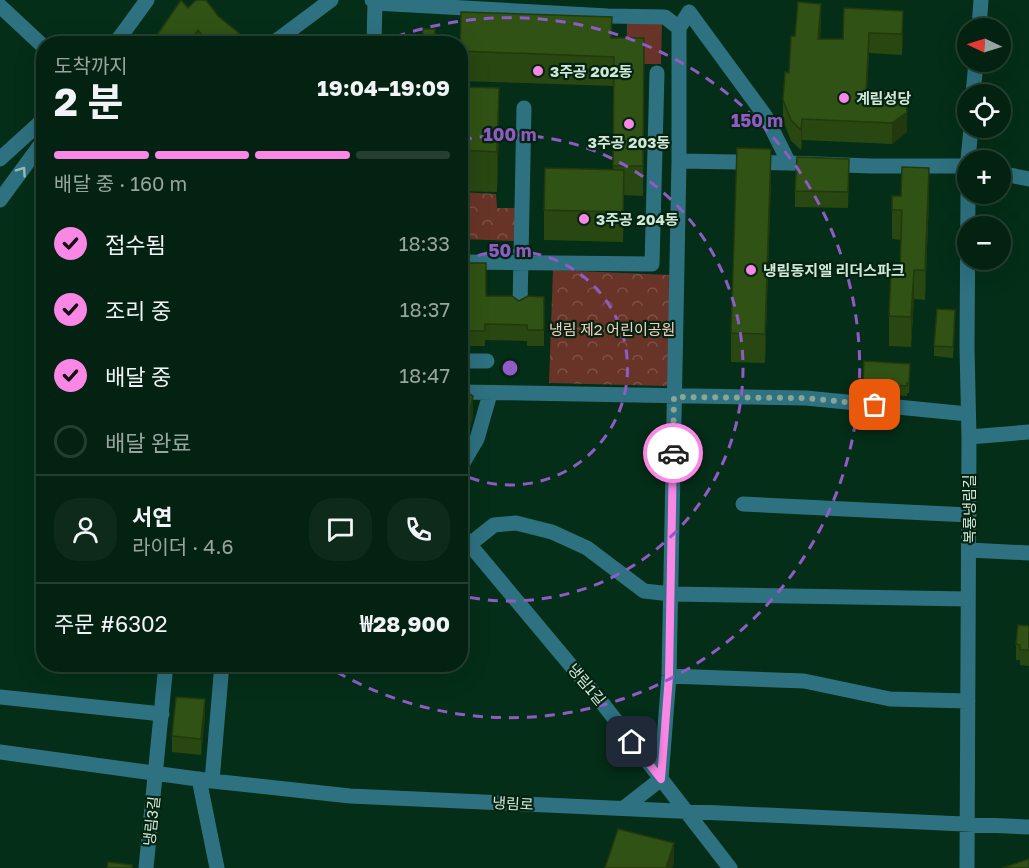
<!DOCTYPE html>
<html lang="ko">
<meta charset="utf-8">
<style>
body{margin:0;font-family:"Golos Text","Noto Sans KR",sans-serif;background:#0d2a1a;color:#f1f3f6;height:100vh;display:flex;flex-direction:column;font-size:22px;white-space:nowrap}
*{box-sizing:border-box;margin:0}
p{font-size:20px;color:#97a49f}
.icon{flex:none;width:33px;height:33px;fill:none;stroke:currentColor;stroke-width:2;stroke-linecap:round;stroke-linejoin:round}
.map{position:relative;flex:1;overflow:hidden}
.side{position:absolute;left:36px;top:36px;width:432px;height:636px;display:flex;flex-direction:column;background:#032211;border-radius:24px;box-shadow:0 6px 24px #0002,0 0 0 2px #243f31}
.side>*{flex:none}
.needle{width:39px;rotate:274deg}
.controls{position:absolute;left:957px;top:18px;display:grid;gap:12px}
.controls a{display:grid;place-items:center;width:54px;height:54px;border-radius:50%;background:#032211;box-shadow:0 6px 24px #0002,0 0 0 2px #243f31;font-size:30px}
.pin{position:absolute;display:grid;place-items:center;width:51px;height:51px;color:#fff;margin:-26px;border-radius:12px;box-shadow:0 3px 9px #0006}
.courier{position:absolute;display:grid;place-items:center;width:60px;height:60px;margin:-30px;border:4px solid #fa87e6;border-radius:50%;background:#fff;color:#222;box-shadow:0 2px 8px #0007}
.head em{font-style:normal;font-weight:700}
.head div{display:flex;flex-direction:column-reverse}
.head{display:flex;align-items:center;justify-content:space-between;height:102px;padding:0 18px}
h1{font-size:39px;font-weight:700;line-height:45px}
.bar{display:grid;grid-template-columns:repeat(4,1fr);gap:9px 6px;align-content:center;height:72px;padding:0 18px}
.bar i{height:8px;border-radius:4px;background:#243f31}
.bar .on{background:#fa87e6}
.bar p{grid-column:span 4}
.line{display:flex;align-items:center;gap:15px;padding:0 18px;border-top:2px solid #243f31}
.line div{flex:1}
.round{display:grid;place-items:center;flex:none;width:63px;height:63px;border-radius:24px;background:#0d2a1a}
ol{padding:0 18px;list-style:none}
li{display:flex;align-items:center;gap:18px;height:66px}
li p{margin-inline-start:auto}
li .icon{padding:6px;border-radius:50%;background:#fa87e6;color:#111;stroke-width:4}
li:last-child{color:#97a49f}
li i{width:33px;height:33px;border:3px solid #243f31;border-radius:50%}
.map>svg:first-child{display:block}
</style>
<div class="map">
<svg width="1029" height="868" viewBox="0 0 1029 868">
<defs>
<pattern id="park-crowns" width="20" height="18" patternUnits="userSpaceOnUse" patternTransform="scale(1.5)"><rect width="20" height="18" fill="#683428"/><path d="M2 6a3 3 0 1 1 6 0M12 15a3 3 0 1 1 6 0" fill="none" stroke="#7d5146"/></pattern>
</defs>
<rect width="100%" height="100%" fill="#042e17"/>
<path fill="url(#park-crowns)" d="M461,192L496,194L497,208H515V241L461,239Z
M553,270L670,275L668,386L549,383Z"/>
<path fill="#683428" d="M627,23H662L661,64H626Z"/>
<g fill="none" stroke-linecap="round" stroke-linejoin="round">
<path stroke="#2e7180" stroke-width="15" d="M372,0L375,3L608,16L665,17L679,28
M0,6L44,47
M979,28L981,0
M115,44L147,0
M272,44L331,0
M374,44L375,3
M973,94L976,62
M0,159L44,119
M968,160L971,128
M679,161L789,163
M1000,173L1029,179
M0,200L44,140
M460,262L652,264L657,73
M520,307L524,108
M460,361H487
M460,392L806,398L968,414
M969,437L1029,432
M460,468L477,439L490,394
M743,504L969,515
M460,533L603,704L730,868
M470,544L494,525L516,523L552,532L587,548L644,591L671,594L968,599
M969,550L1029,553
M669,676L804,681L890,699L968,701
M0,697L162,714
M0,752L212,781L350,796L1029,827
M199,779L217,868
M212,781L222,664
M624,808L661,779L669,676L679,161V28L689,12L766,117L789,163L871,166H968
M146,868L166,664
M967,868L969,437L967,348L968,194"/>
</g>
<path fill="#294711" d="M188,8L239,44H151Z
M844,8L903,31L902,55L869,53L867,92L907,132L892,144L802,140L801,150L791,141L783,120V100L795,36L821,25L820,39H843Z
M612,38H644L643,196L624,195L623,242L544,240V210L613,169L614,86L460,81V44Z
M460,87L499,129L497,192L460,191Z
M849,175L848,208L795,207V191Z
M771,179L765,363L731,362V333Z
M929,198L925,300L914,299L911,347L889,346V316L900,269L901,240L892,239V210Z
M460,263L486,296L519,301L544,297V346H527V341L485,340V346H460Z
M955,321L953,358L934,356V346Z
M910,374L909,393H907V396L863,394V383Z
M1029,626V666L1020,665V660H1016V644Z
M205,715L201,755L172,752V736Z"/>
<path fill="#22390e" d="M821,4V25L818,60V39Z
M903,11V31L902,55V34Z
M198,30V44H188Z
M239,33V44H227Z
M869,33V53L866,112V92Z
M499,88V129L497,192V152Z
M907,112V132L892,144V123Z
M802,119V140L801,150V130Z
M771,149V179L765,363V334Z
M929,168V198L925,300V270Z
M624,170V199L623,242V212Z
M914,270V299L911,347V317Z
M473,396V417L471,426L460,441V421Z
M205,699V715L201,755V739Z
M674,843V864L672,868H666Z"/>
<path fill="#305214" stroke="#22390e" stroke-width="1.5" d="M181,0L188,8L196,0H206L218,16L239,33L227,44H210L198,30L188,44H151Z
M798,2L821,4L818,39H843L844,8L903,11L902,34L869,33L866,92H906L907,112L892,123L802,119L801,130L791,120L783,100L785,72L789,73L791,36H795Z
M461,12L612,17L611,38H644L643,166H613L614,57L460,51Z
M423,29H435V36L454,37V44H422Z
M460,87L499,88L497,152L460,150Z
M737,148L771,149L765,334L731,333Z
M797,157L849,159L848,192L795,191Z
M902,167L929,168L925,270H914L911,317L889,316L891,268L900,269L902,210H892V196H901Z
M545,168L624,170L623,212L544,210Z
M460,263H486V296H512L519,301L528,296L544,297V330H527V325L485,324V331H460Z
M937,309L955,310L953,347L934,346Z
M864,361L910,364L909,383H907V386L863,383Z
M460,388L473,396L471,405L460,421Z
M1018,625L1029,626V650H1020V645L1016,644Z
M176,697L205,699L201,739L172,736Z
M618,829L674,843L666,868H605Z
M1029,859V868H1002Z
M108,862L132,865V868H107Z"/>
<defs><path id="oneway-chevron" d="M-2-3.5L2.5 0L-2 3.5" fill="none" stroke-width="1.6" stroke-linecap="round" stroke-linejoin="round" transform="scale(1.5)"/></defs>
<use stroke="#98beb9" href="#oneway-chevron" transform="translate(22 171) rotate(-55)"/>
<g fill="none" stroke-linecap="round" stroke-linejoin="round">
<path stroke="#89a694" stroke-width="6" stroke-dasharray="0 10.8" d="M673,453L674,397L806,398L875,405"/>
<path stroke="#fa87e6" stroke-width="8" d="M632,742L661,779L669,676L673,453"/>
</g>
<g fill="none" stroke="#905bc5" stroke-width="3" stroke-dasharray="10 8">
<path d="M461 262A117 117 0 1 1 461 474"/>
<path d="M462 140A233 233 0 1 1 462 596"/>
<path d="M379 43A350 350 0 1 1 325 665"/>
</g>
<g fill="#fa87e6" stroke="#042311" stroke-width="2">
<circle cx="538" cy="71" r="6"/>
<circle cx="844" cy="98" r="6"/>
<circle cx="629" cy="124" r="6"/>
<circle cx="584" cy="219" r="6"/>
<circle cx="751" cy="270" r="6"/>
</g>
<g text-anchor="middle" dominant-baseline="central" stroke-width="4.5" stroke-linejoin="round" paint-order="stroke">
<g font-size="15" font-weight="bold" fill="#d1e7d7" stroke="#042311" text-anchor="start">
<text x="550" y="71">3주공 202동</text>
<text x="856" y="98">계림성당</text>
<text x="629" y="142" text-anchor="middle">3주공 203동</text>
<text x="596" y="219">3주공 204동</text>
<text x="763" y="270">냉림동지엘 리더스파크</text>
</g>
<g font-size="15" fill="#f8cdc2" stroke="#042311">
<text x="612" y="329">냉림 제2 어린이공원</text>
</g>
<g font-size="15" fill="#d1e7d7" stroke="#042311">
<text transform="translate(969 509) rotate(-90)">복룡냉림길</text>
<text transform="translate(587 684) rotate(50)">냉림1길</text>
<text transform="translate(513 803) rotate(3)">냉림로</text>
<text transform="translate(151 821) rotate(-84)">냉림3길</text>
</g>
</g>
<circle cx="510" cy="368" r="9" fill="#905bc5" stroke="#042311" stroke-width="3"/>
<g font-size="18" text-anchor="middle" font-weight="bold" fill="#905bc5" stroke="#042311" stroke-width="4.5" stroke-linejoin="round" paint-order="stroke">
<text x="757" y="127">150 m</text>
<text x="510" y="141">100 m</text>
<text x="510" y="257">50 m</text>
</g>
</svg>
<div class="controls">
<a><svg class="needle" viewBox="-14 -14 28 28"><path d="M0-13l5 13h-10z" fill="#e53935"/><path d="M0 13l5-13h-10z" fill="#97a49f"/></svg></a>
<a><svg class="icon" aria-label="locate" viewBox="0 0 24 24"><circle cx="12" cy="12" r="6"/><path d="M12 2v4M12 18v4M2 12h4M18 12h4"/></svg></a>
<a>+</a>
<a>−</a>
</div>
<div class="pin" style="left:875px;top:405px;background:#ea580c"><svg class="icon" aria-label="bag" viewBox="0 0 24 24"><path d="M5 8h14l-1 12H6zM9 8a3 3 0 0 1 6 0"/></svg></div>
<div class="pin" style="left:632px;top:742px;background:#1f2937"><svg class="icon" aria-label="home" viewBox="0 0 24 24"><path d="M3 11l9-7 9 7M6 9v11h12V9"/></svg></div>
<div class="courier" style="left:673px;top:453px"><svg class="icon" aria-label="car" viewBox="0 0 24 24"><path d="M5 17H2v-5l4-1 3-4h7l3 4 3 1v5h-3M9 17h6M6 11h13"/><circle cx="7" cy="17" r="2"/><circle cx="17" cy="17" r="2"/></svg></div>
<section class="side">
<div class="head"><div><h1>2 분</h1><p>도착까지</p></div><em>19:04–19:09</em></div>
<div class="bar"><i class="on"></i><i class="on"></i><i class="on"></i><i></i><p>배달 중 · 160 m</p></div>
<ol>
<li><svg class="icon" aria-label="check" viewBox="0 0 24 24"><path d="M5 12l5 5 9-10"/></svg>접수됨<p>18:33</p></li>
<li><svg class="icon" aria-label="check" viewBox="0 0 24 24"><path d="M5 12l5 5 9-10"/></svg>조리 중<p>18:37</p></li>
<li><svg class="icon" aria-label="check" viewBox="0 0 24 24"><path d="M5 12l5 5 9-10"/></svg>배달 중<p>18:47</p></li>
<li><i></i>배달 완료</li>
</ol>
<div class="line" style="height:108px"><a class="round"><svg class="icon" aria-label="person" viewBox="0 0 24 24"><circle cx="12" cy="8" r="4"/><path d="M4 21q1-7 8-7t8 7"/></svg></a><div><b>서연</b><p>라이더 · 4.6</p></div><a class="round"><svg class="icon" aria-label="chat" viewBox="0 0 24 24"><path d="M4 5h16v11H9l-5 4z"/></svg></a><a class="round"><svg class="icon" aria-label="phone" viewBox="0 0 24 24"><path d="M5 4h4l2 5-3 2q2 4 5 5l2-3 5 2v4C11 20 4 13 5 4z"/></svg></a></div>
<div class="line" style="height:78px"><div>주문 #6302</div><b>₩28,900</b></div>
</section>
</div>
